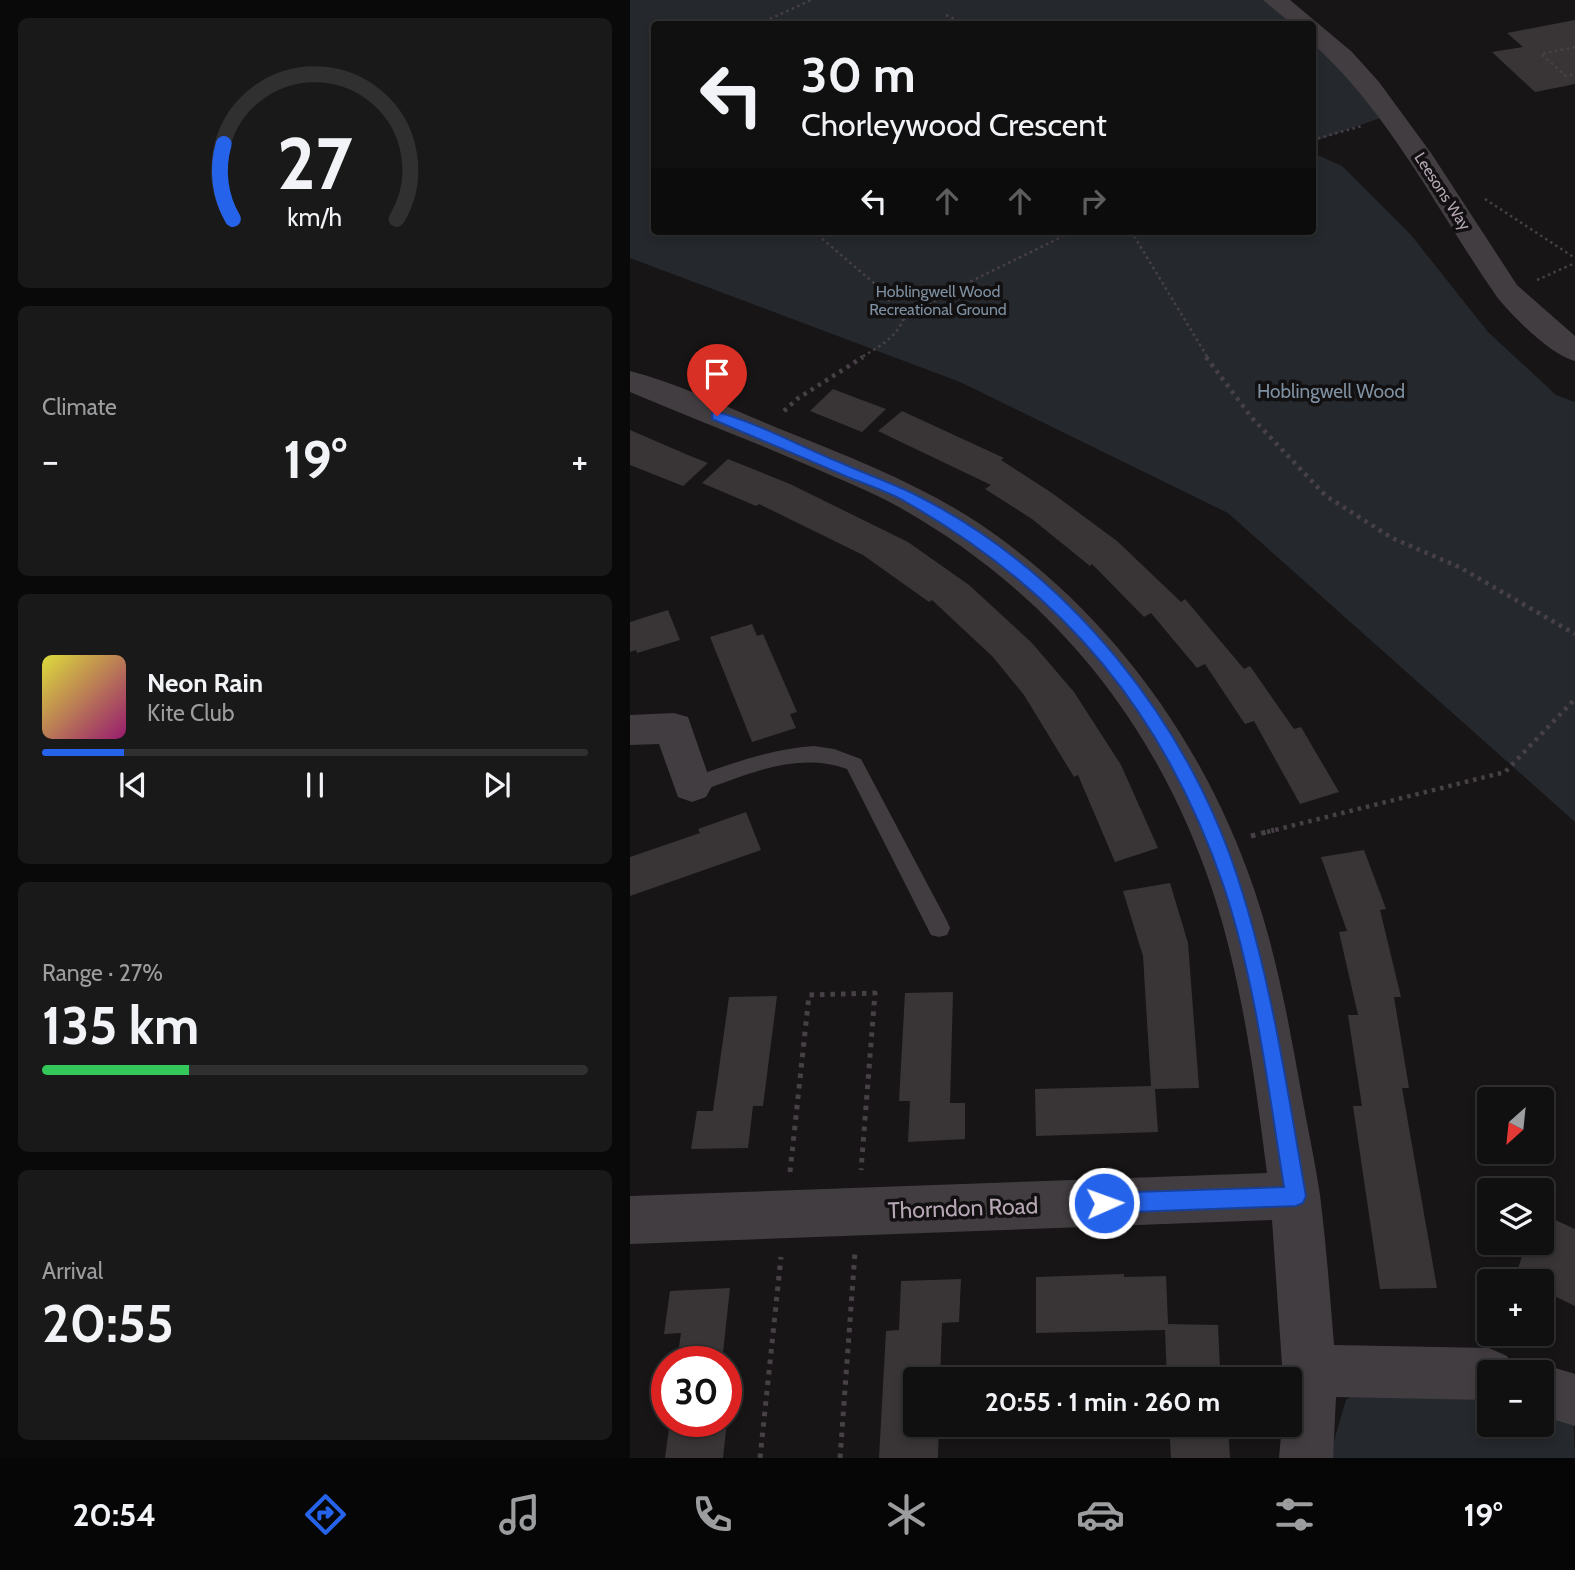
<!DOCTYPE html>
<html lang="en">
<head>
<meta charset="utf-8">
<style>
	body { margin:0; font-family:Cabin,sans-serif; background:#1a1919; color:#f1f3f6; height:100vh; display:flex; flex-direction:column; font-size:26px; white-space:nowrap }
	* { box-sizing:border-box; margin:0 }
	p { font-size:23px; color:#9c9d9f }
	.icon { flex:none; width:38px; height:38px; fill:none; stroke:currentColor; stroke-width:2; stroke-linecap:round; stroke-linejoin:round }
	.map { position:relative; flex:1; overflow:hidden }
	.sheet { display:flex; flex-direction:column; gap:18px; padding:18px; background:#090909; width:630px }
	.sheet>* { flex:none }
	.guide { position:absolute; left:21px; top:21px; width:665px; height:214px; border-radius:7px; box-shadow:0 4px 10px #0003,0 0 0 2px #303030; background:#111010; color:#f1f3f6; overflow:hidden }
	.needle { width:46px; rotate:207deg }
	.controls { position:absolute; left:847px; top:1087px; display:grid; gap:14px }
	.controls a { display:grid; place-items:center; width:77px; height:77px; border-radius:7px; background:#111010; box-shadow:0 4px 10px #0003,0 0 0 2px #303030; font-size:35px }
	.speed { position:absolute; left:21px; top:1346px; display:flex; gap:14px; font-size:35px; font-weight:700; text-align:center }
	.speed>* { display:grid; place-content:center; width:91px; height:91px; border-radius:50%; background:#111010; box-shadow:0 4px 10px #0003,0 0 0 2px #303030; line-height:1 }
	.speed .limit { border:10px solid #d22; background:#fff; color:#111 }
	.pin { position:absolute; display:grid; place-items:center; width:60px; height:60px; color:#fff; margin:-72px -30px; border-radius:50% 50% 50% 0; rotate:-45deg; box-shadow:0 0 7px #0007 }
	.pin .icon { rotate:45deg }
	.me { position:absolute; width:77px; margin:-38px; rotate:88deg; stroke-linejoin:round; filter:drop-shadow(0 0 5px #0008) }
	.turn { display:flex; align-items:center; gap:24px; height:147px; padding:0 35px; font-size:32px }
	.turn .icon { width:91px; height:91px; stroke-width:2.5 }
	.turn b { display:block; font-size:49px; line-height:60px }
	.lanes { display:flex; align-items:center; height:66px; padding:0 35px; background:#0003; justify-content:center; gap:35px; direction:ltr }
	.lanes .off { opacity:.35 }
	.big { font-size:52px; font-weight:700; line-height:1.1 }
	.sheet .tile { flex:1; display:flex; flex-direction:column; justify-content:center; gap:10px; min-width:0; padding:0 24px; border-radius:10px; background:#1a1919 }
	.sheet .dial { align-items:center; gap:0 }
	.dial svg { height:182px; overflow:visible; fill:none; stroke:#303030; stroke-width:7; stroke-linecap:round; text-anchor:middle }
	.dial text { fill:#f1f3f6; stroke:none }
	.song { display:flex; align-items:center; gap:21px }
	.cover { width:84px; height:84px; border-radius:10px; background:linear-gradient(135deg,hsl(60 70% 55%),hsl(320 70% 35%)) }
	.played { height:7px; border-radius:4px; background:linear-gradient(90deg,#2563eb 15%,#303030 15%) }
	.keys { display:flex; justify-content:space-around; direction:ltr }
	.heat { display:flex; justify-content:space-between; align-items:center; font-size:38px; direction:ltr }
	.charge { height:10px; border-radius:5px; background:linear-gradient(90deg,#34c759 27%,#303030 0) }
	.trip { position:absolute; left:273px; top:1367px; width:399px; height:70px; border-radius:7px; background:#111010; box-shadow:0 4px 10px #0003,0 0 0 2px #303030; font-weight:700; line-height:70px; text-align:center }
	.tab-bar { display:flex; height:112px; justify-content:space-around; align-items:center; background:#070606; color:#9c9d9f }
	.tab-bar .icon { width:49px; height:49px }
	.tab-bar .on { color:#2563eb }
	.tab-bar b { font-size:32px; color:#f1f3f6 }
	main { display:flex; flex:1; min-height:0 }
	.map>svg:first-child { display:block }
	.green { fill:#25292e }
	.building { fill:#393537 }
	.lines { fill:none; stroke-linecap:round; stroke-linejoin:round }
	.path-far2 { stroke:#474046; stroke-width:2.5; stroke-dasharray:2.5 3.5; stroke-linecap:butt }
	.path-far1 { stroke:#474046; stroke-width:4.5; stroke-dasharray:3.5 5; stroke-linecap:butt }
	.path { stroke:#474046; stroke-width:5; stroke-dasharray:4.5 6; stroke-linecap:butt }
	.service { fill:#423d41; fill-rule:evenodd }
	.minor { fill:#423d41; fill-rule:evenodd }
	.route { fill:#2563eb; stroke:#184099; stroke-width:2 }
	.labels { text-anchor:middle; stroke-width:7; stroke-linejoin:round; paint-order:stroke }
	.far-street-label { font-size:16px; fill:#b6a7b4; stroke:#121011 }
	.far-park-label { font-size:16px; fill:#7e90a1; stroke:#121011 }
	.park-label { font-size:19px; fill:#7e90a1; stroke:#121011 }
	.near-street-label { font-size:23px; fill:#b6a7b4; stroke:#121011 }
</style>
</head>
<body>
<main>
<section class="sheet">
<div class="tile dial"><svg viewBox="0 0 100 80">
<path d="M14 69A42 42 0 1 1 86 69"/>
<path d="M14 69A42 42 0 0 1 10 36" stroke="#2563eb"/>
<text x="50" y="56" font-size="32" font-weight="700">27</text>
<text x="50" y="72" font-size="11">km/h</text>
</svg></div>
<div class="tile"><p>Climate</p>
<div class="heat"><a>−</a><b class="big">19°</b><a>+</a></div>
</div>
<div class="tile">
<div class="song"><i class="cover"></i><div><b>Neon Rain</b><p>Kite Club</p></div></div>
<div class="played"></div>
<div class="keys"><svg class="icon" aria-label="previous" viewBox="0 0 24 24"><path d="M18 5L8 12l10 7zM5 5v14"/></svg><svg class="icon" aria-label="pause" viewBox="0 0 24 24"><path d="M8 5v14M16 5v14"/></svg><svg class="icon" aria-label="next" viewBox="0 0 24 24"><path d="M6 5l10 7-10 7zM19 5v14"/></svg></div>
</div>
<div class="tile"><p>Range · 27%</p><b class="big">135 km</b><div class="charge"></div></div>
<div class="tile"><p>Arrival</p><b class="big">20:55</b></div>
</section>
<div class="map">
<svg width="945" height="1458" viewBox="0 0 945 1458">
	<rect width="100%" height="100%" fill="#171516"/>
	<g class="green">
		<polygon points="0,0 637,0 668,24 24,24 24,231 682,231 683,153 712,166 781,235 858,332 926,395 945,402 945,822 598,513 330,382 0,258"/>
		<polygon points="683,37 753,117 683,142"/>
		<polygon points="738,1384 859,1394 859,1424 912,1424 912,1405 943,1414 945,1458 701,1458 703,1444 716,1400"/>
	</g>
	<g class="building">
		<polygon points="945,20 945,84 905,92 862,52 893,47 877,33"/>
		<polygon points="203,389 229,399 256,409 232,432 180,411"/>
		<polygon points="272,411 374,458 371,460 422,493 487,541 551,602 555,599 614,669 620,666 664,729 671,727 709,792 670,804 624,721 615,724 575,664 567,668 521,613 514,617 462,564 460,566 402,519 355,489 361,485 248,431"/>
		<polygon points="0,430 58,455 78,463 53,486 0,465"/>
		<polygon points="98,459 160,484 278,542 339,585 402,643 444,692 491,765 528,848 485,862 448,775 444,777 394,695 363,657 302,600 299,602 233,555 129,504 126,506 72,483"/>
		<polygon points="38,610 50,640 7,653 6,650 0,652 0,622"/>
		<polygon points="122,624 127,636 133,634 167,712 160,714 166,728 122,742 80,637"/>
		<polygon points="116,812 131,850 0,896 0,857 70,833 68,829"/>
		<polygon points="734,850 756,909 750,910 771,997 764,997 779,1088 772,1088 807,1288 750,1289 723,1106 732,1106 718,1015 728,1015 709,932 717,931 691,857"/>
		<polygon points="540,883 558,943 569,1088 525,1089 528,1132 406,1136 405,1089 521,1086 513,956 493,891"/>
		<polygon points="323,992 320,1103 335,1103 335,1139 278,1142 280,1101 269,1101 275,993"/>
		<polygon points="147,996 133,1106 123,1106 118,1148 61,1149 67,1111 83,1111 99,997"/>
		<polygon points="912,1214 945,1229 945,1306 912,1290 912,1281 893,1281 885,1277 897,1242 912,1242"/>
		<polygon points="494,1274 494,1277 536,1276 538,1324 588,1325 590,1369 594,1369 595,1379 537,1379 535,1330 406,1333 406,1277"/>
		<polygon points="331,1279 329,1322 312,1323 310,1379 285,1379 285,1424 309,1424 308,1458 249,1458 256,1331 269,1330 271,1281"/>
		<polygon points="100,1288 92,1362 47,1362 51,1333 34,1334 40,1291"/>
		<polygon points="40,1421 97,1421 93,1458 35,1458"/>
		<polygon points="539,1424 598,1424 600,1458 541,1458"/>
	</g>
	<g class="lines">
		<g class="path-far2">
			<polyline points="316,15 329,21 325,24"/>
			<polyline points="129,24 181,0"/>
			<polyline points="945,47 911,54 936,76 945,74"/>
			<polyline points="682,140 732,126"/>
			<polyline points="855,199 945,258"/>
			<path d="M183,231L252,290L273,320C265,339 247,348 230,358"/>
			<polyline points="501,231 578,358"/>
			<polyline points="907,280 945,263"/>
			<polyline points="253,290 286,295 325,289 444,231"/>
			<polyline points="273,320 323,290"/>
		</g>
		<g class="path-far1">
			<polyline points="576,357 622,418 696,496 762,538 829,567 945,634"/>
			<polyline points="154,411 167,399 233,357"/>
			<polyline points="637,832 875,772 945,699"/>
		</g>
		<g class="path">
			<polyline points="621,836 644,830"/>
			<polyline points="160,1172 179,995 245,993 231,1170"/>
			<polyline points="130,1458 151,1257"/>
			<polyline points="210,1458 225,1252"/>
		</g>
		<path class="service" d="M184,746L204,749L231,759L317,921L320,928L317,935L309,937L301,935L217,769C164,750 112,777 62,794L55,792L52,786L55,780C98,765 138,749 184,746Z"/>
		<g class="minor">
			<path d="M633,0H660L722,52L749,82L801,153L887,285L945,336V361C921,355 883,317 867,297C807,211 761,114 682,43V24H662Z"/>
			<path d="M0,371C51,384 110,413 160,433C225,459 291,485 350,524C480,612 575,743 625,892C647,957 659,1024 671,1091C677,1125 685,1161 690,1195C696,1243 700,1295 704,1345L859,1348L877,1356L884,1372H859V1400L706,1397L703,1458H649L652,1424H660V1379H653L642,1220L0,1244V1196L637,1173C625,1079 612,980 582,889C526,722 421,592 267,506C240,491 211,480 182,467C122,441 61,418 0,392Z"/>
			<polygon points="44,713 58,717 82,786 76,797 62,802 48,797 29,744 0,745 0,715"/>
			<polygon points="912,1364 945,1374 945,1426 912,1416 912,1372 893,1372"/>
		</g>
	</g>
	<path class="route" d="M87,412C128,423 169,446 209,462C233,473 259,482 282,493C440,571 561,724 612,891C643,990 658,1094 676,1196L673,1203L666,1206L474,1213L467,1210L464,1203L467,1196L474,1193L654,1187C638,1087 626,984 594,887C535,714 435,593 276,502C257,491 234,484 213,475C170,456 126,438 82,419V413Z"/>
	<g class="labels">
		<g class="far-street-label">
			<text transform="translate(813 191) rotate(57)" y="6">Leesons Way</text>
		</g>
		<g class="far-park-label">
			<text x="308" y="297">Hoblingwell Wood<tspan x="308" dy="18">Recreational Ground</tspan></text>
		</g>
		<g class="park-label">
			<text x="701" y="398">Hoblingwell Wood</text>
		</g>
		<g class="near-street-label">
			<text transform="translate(333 1208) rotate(-2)" y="8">Thorndon Road</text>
		</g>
	</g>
</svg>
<div class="controls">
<a><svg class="needle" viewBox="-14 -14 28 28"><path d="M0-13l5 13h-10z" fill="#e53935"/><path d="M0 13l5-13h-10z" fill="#9c9d9f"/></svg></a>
<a><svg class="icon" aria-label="layers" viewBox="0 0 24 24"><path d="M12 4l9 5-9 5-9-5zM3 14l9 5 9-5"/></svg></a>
<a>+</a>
<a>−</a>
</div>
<div class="speed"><div class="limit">30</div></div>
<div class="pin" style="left:87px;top:416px;background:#d93025"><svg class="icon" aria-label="arrive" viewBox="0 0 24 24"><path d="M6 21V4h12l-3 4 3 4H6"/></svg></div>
<svg class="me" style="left:474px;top:1203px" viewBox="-20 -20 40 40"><circle r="17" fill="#2563eb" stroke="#fff" stroke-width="3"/><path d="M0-11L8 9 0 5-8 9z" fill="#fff"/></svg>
<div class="trip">20:55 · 1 min · 260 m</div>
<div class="guide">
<div class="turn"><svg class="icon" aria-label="left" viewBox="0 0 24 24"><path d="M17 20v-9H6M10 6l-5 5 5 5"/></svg><div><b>30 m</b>Chorleywood Crescent</div></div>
<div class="lanes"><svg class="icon" aria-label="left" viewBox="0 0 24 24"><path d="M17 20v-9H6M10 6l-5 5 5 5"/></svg><svg class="icon off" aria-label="ahead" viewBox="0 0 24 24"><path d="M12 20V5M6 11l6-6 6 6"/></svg><svg class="icon off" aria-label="ahead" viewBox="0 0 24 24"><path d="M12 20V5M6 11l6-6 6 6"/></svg><svg class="icon off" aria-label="right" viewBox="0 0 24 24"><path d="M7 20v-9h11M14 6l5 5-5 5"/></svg></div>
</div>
</div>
</main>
<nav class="tab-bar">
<b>20:54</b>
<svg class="icon on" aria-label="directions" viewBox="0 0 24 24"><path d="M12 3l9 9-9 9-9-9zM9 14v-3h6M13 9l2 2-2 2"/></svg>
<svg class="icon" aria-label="music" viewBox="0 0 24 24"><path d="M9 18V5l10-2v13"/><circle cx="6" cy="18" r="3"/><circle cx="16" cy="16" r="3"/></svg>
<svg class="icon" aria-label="phone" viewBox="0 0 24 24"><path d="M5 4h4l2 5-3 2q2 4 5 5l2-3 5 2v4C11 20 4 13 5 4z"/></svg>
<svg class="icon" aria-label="climate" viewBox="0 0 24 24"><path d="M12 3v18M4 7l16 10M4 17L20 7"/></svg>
<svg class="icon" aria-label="car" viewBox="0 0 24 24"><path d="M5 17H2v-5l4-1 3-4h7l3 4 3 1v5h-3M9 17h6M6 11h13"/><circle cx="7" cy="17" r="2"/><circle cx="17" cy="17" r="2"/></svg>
<svg class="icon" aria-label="filters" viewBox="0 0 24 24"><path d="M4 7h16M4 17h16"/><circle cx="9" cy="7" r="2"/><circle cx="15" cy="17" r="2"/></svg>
<b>19°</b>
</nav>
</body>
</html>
